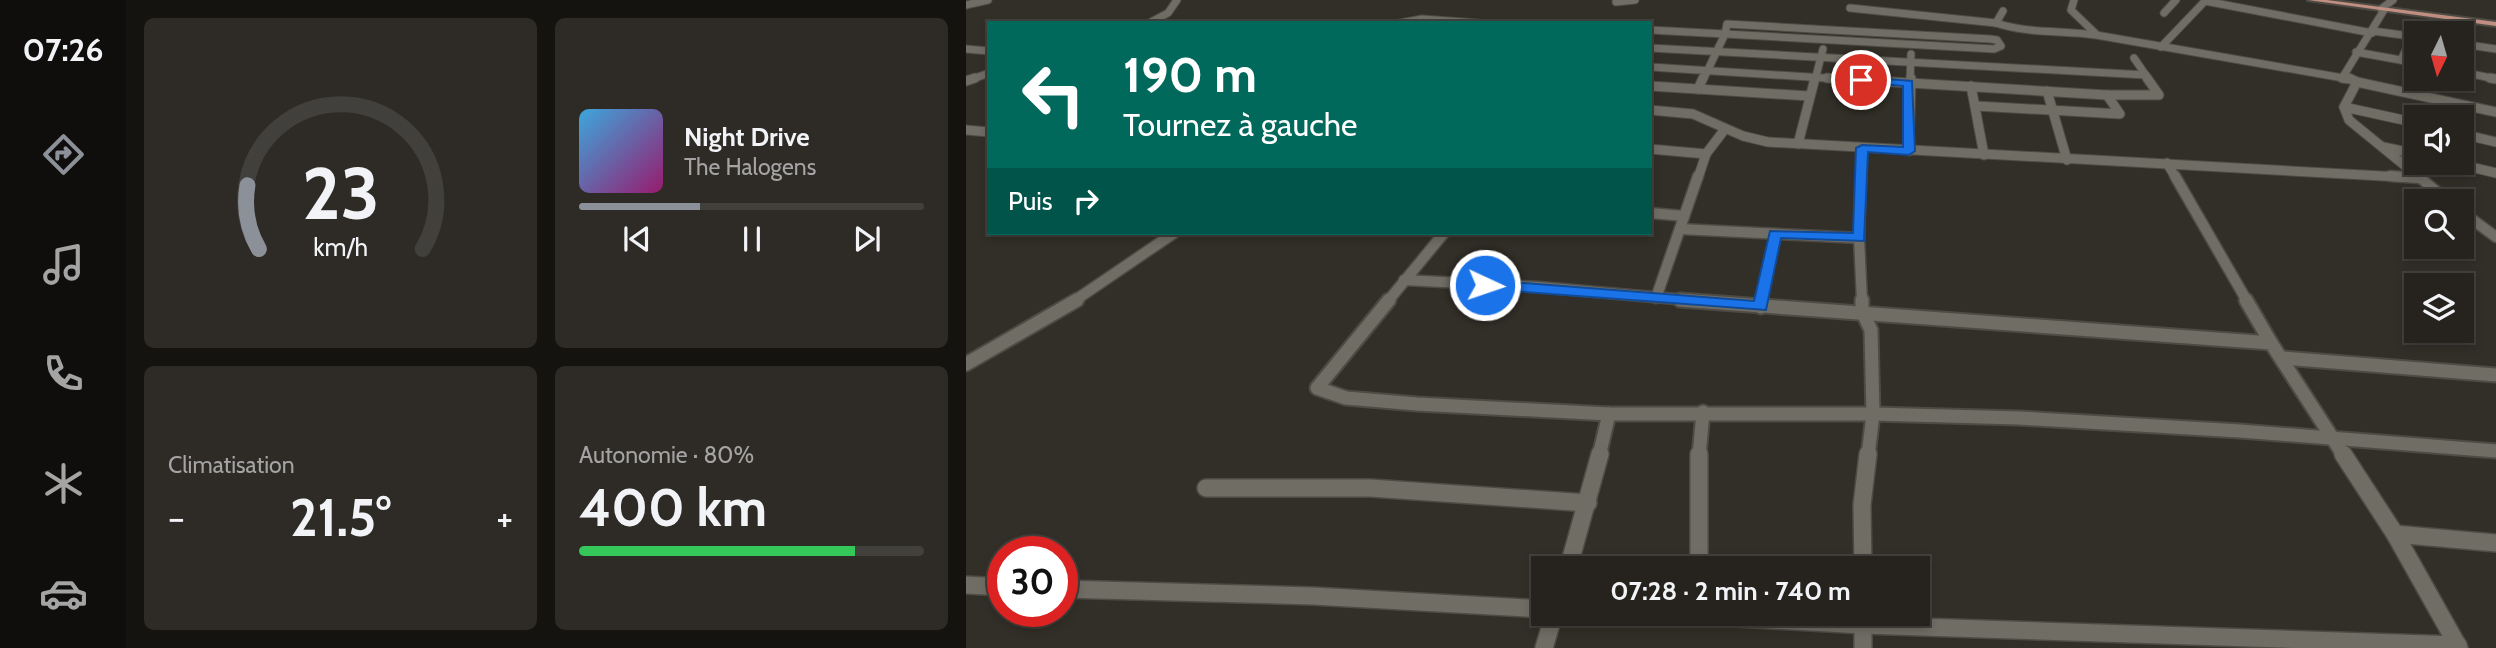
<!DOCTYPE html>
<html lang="fr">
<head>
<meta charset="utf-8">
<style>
	body { margin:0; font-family:Cabin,sans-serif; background:#2e2b27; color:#f1f3f6; height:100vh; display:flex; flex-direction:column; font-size:26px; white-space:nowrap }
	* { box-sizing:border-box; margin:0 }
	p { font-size:23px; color:#a4a4a4 }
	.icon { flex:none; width:38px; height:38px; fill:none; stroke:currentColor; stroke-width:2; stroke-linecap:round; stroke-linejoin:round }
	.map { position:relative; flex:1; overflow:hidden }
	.drawer { display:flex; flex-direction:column; gap:18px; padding:18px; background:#151310; width:840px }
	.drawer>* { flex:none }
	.banner { position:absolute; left:21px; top:21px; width:665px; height:214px; border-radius:0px; box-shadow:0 4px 10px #0003,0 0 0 2px #42403c; background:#00695c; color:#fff; overflow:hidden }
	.needle { width:46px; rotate:185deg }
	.fabs { position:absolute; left:1438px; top:21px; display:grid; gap:14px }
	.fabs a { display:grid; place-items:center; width:70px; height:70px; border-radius:0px; background:#26231e; box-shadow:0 4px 10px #0003,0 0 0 2px #42403c; font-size:35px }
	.speed { position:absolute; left:21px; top:536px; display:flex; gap:14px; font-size:35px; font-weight:700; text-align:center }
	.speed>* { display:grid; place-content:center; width:91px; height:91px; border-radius:50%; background:#26231e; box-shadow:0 4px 10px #0003,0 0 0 2px #42403c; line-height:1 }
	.speed .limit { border:10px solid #d22; background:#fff; color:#111 }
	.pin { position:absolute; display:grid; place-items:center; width:60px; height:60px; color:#fff; margin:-30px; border:4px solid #fff; border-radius:50%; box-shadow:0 2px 7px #0007 }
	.me { position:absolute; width:77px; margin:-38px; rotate:93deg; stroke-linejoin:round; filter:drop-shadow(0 0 5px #0008) }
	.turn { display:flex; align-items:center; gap:24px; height:147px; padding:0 21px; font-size:32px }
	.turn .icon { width:91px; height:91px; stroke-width:2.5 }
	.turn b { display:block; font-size:49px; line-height:60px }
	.then { display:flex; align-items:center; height:66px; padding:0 21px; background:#0003; gap:14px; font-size:26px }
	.big { font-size:52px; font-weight:700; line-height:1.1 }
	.drawer .card { flex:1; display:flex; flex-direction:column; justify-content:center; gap:10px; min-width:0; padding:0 24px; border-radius:10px; background:#2e2b27 }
	.drawer .dial { align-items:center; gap:0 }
	.dial svg { height:182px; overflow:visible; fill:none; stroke:#42403c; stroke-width:7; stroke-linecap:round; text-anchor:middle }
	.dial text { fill:#f1f3f6; stroke:none }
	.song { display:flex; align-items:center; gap:21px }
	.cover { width:84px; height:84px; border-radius:10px; background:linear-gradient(135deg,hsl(200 70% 55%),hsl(320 70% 35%)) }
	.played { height:7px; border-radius:4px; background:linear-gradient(90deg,#8c9099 35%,#42403c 35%) }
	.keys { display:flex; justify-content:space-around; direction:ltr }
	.heat { display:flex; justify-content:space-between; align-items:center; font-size:38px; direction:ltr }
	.charge { height:10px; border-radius:5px; background:linear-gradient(90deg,#34c759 80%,#42403c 0) }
	.drawer .tiles { flex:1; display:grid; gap:18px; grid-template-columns:repeat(2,1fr) }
	.trip { position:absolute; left:565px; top:556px; width:399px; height:70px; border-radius:0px; background:#26231e; box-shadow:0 4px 10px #0003,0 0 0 2px #42403c; font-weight:700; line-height:70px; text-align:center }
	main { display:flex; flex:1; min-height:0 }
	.tab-bar { display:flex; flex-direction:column; width:126px; justify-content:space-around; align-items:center; background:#0f0e0c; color:#a4a4a4 }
	.tab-bar .icon { width:49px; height:49px }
	.tab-bar .selected { color:#8c9099 }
	.tab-bar b { font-size:32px; color:#f1f3f6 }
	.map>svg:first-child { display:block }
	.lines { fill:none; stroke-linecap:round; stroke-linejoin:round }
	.minor-far4-casing { stroke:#4e4b45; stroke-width:9 }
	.minor-far3-casing { stroke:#4e4b45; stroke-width:11 }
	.minor-far2-casing { stroke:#4e4b45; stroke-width:13 }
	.minor-far1-casing { stroke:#4e4b45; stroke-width:17 }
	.minor-casing { stroke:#4e4b45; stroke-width:20 }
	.major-casing { stroke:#4e4b45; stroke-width:4 }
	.minor-far4 { stroke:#706d65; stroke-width:7 }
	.minor-far3 { stroke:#706d65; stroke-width:9 }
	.minor-far2 { stroke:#706d65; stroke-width:10 }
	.minor-far1 { stroke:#706d65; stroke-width:13 }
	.minor { stroke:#706d65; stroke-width:17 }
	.major { fill:#c08f81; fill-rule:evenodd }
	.route { fill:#1a73e8; stroke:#114b97; stroke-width:2 }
</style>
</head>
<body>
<main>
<nav class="tab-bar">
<b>07:26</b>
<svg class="icon selected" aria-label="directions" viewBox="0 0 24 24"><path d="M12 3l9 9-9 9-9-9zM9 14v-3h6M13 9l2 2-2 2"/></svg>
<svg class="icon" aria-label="music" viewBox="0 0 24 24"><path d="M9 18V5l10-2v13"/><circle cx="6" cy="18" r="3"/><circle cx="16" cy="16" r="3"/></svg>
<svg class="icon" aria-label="phone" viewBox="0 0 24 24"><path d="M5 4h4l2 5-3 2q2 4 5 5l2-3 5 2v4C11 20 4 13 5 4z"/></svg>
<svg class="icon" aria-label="climate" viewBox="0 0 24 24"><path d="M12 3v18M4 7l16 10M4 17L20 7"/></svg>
<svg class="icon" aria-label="car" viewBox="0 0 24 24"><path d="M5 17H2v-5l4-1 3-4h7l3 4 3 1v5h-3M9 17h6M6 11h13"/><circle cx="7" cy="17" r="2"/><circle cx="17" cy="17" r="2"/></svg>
</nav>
<section class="drawer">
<div class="tiles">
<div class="card dial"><svg viewBox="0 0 100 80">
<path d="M14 69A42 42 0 1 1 86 69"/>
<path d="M14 69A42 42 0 0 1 9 41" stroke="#8c9099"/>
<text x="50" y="56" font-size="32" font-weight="700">23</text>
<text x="50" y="72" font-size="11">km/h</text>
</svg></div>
<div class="card">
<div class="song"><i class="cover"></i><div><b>Night Drive</b><p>The Halogens</p></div></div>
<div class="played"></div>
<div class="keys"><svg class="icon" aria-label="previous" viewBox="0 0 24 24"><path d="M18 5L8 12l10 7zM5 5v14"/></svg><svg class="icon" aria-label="pause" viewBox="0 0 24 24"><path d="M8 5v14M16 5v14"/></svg><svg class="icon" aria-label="next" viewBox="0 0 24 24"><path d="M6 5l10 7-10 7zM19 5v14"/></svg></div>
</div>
<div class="card"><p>Climatisation</p>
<div class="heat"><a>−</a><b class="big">21.5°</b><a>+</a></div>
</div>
<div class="card"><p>Autonomie · 80%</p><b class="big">400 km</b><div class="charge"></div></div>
</div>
</section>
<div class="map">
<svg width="1530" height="648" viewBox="0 0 1530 648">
	<rect width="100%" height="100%" fill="#322f28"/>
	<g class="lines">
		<defs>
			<g id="minor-far4">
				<polyline points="1108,0 1105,10 1130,34"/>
				<polyline points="650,2 669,0"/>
				<polyline points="0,5 22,0"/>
				<path d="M884,8L1030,23C1062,34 1097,30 1130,35L1383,79"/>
				<polyline points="1415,9 1427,0"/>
				<polyline points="1198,13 1210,0"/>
				<polyline points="183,23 202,13 211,0"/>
				<polyline points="434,23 456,19 512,23"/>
				<polyline points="1030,23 1037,11"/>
				<polygon points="761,24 1024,39 1031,40 1035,46 1028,49 759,34"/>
				<polyline points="684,30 759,34"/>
				<polyline points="1407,31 1451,37"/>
				<polyline points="1496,44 1530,49"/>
				<polyline points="1195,47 1239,1 1406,33"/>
				<polyline points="684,48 1180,75"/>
				<polyline points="0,49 23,51"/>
				<polyline points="1390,52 1451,63"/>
				<polyline points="1168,58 1183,80"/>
				<polyline points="1435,60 1446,37"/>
				<polyline points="684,67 890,80"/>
				<polyline points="1496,72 1530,79"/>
				<polyline points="4,80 23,73"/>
				<polyline points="737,80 759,34"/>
				<polyline points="849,80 857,49"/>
				<polyline points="944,80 945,54"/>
				<polyline points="1387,80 1378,75 1418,10"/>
			</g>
			<g id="minor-far3">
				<polyline points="861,78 1141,95 1193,95 1181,78"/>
				<polyline points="1376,78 1383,79"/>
				<polyline points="1383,78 1391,82 1378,107 1383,120 1454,178"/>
				<polyline points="1524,78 1530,79"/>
				<polyline points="0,81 9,78"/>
				<polyline points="1391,82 1530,112"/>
				<polyline points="684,86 843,96"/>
				<polyline points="1005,86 1018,155"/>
				<polyline points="732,89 737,78"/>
				<polyline points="1081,91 1101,160"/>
				<polyline points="1010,106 1154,114 1141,95"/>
				<polyline points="1378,107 1451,123"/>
				<polyline points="684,110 727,114 777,136 802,142 1453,178"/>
				<polyline points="0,130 23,132"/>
				<polyline points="1496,134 1530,142"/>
				<polyline points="832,144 849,78"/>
				<polyline points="1417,147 1451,154"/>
				<polyline points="684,149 740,154"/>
				<polyline points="943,151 945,78"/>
				<polyline points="1201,163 1210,178"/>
				<polyline points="1488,163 1530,173"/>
				<polyline points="732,178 740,154 759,129"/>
				<polyline points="895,178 896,148"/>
			</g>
			<g id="minor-far2">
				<polyline points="895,176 893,238 896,301"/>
				<polyline points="1209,176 1281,301"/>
				<polyline points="1424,176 1453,178"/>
				<polyline points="1452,176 1482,201"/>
				<polyline points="1496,212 1530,237"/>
				<polyline points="684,213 718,216"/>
				<polyline points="714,229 893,238"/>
				<polyline points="438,280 573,287 733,301"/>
				<polyline points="690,298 732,176"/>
				<polyline points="108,301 208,233"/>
				<polyline points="422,301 478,233"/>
				<polyline points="796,301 809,234"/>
			</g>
			<g id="minor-far1">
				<polyline points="423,300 351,388 380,398 451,404 643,414 907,414 1053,418 1274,431 1530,451"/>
				<polyline points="714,300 1305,343 1378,456"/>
				<polyline points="896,300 896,311 905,330 907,414 902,456"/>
				<polyline points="1280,300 1305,343"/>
				<polyline points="795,307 796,300"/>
				<polyline points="1317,358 1530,375"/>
				<polyline points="0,364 111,300"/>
				<polyline points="633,456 643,414"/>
				<polyline points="733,456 737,412"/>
			</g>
			<g id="minor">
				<polyline points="733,454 733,569"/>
				<polyline points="1377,454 1429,534 1493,648"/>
				<polyline points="240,488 404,488 622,503"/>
				<polyline points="1429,534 1530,543"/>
				<polyline points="602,569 634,454"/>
				<polyline points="897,569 896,505 902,454"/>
				<polyline points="0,585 37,587"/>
				<polyline points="96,589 347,596 578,609"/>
				<polyline points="696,614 897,625 1492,645"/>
				<polyline points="897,614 897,648"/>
				<polyline points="578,648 588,614"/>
			</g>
			<polygon id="major" points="1342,0 1361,0 1530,22 1530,26"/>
		</defs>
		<use href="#minor-far4" class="minor-far4-casing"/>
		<use href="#minor-far3" class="minor-far3-casing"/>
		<use href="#minor-far2" class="minor-far2-casing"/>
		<use href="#minor-far1" class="minor-far1-casing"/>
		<use href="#minor" class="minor-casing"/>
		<use href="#major" class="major-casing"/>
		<use href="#minor-far4" class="minor-far4"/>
		<use href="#minor-far3" class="minor-far3"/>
		<use href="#minor-far2" class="minor-far2"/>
		<use href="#minor-far1" class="minor-far1"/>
		<use href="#minor" class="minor"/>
		<use href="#major" class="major"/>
	</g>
	<polygon class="route" points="895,77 946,81 949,151 943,155 902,152 898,241 815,238 800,310 519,289 512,285 519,280 788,301 804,231 887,233 890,148 896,145 937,147 937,86 892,82 892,78"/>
</svg>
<div class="fabs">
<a><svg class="needle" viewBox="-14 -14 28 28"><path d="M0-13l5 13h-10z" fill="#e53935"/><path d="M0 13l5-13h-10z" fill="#a4a4a4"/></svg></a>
<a><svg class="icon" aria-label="sound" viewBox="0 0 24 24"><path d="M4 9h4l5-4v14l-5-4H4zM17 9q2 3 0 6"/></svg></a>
<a><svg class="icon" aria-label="search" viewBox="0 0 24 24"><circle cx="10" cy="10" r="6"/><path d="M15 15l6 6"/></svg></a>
<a><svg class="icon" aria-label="layers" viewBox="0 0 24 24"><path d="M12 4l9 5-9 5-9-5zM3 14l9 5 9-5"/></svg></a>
</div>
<div class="speed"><div class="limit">30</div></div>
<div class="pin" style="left:895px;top:80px;background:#d93025"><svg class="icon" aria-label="arrive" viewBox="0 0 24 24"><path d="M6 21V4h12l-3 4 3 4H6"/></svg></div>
<svg class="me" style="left:519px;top:285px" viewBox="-20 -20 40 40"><circle r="17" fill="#1a73e8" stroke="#fff" stroke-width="3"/><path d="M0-11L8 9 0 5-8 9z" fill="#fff"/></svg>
<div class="trip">07:28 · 2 min · 740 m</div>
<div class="banner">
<div class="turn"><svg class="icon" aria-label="left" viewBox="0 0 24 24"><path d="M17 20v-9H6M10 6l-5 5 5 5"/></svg><div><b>190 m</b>Tournez à gauche</div></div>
<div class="then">Puis<svg class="icon" aria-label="right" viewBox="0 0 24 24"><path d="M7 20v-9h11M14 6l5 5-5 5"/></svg></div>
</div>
</div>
</main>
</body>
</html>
